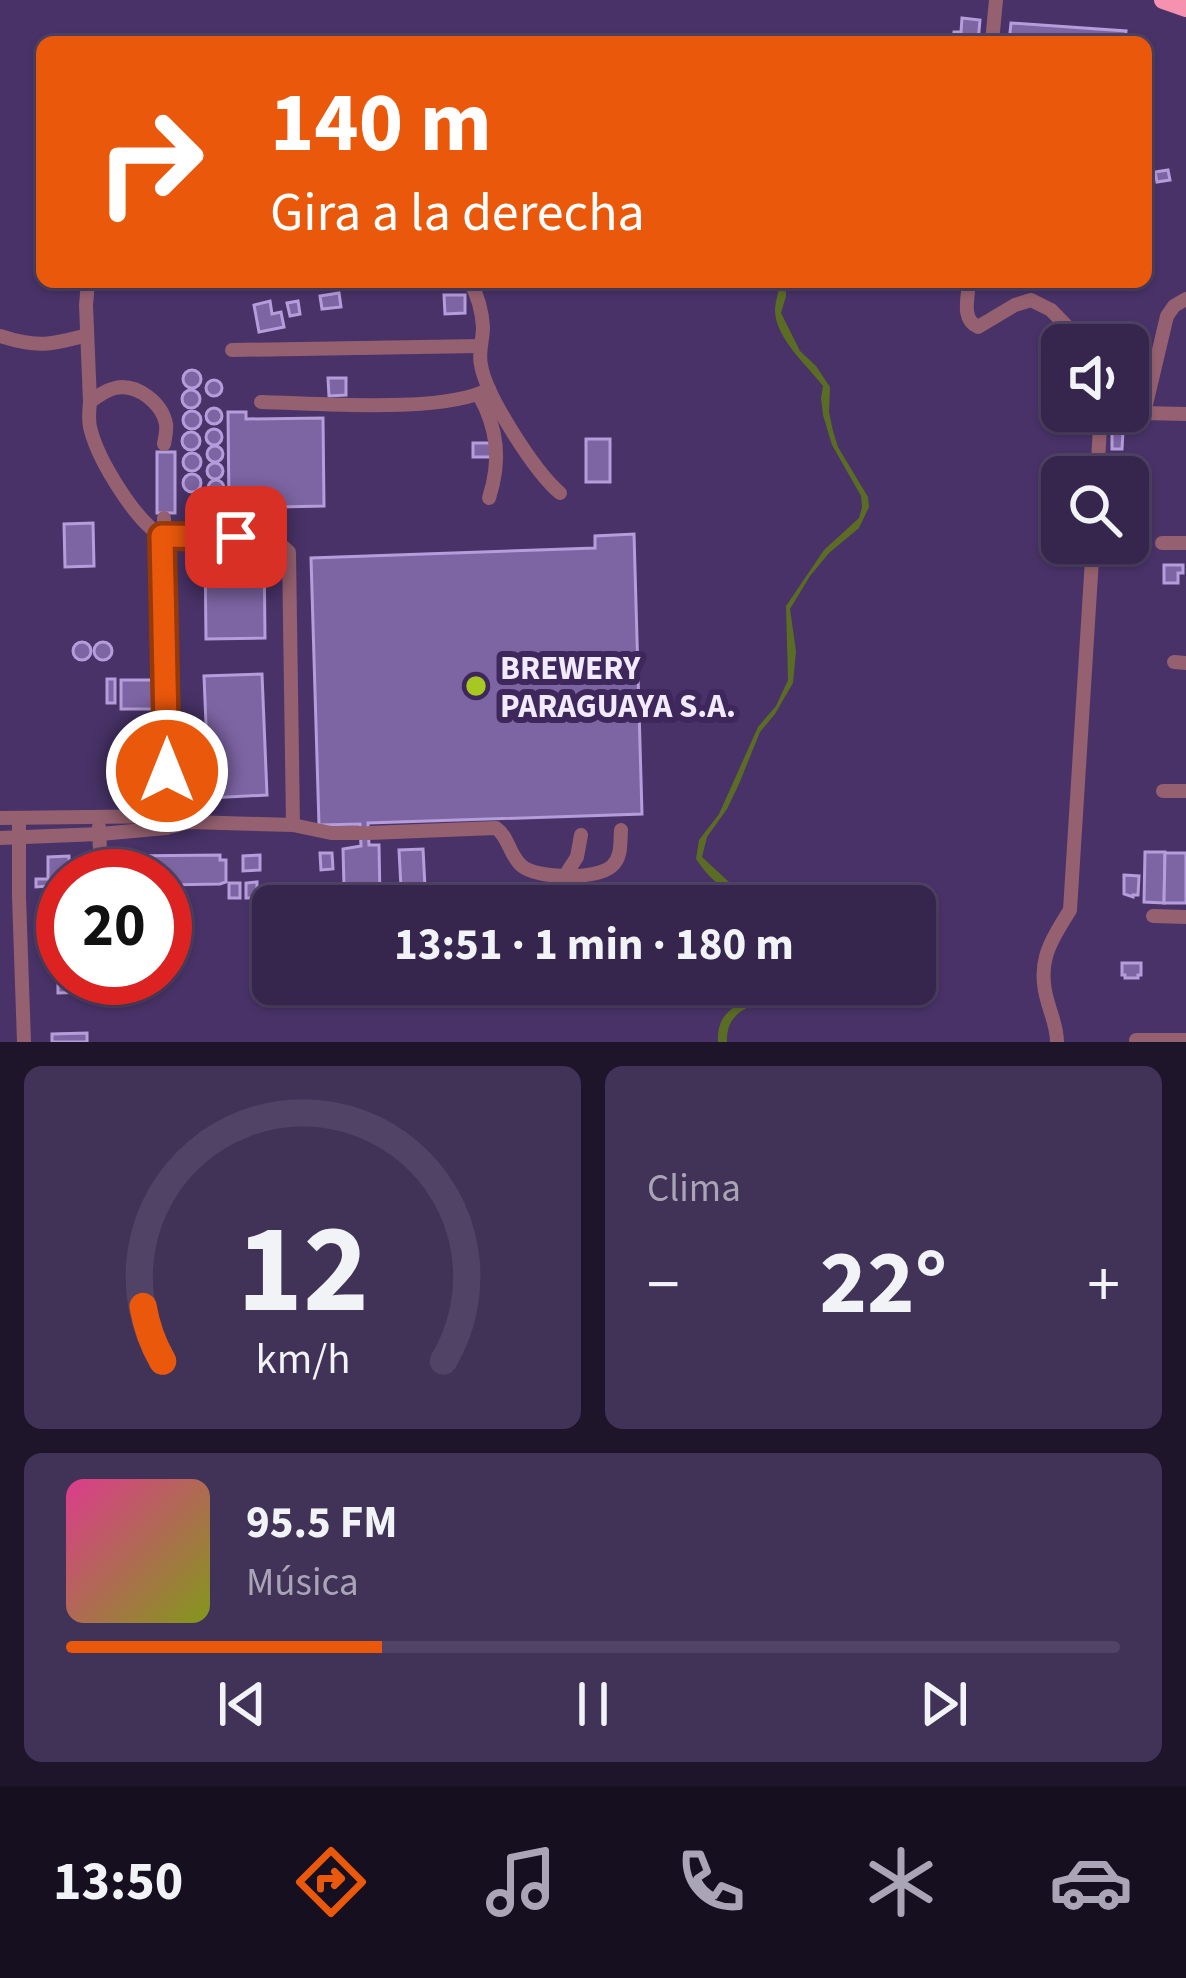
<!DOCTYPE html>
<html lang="es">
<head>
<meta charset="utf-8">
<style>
	body { margin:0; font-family:"Source Sans 3",sans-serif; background:#413257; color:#f1f3f6; height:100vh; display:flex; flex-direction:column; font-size:45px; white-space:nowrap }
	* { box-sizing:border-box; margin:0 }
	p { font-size:39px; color:#aaa5b6 }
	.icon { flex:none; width:66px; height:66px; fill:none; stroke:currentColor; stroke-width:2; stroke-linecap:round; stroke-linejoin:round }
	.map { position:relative; height:1042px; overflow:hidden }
	.sheet { display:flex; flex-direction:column; gap:24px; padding:24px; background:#1e152a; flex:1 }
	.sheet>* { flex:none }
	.guide { position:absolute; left:36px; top:36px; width:1116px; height:252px; border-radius:18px; box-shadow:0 3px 9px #0004,0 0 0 3px #504365; background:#ea580c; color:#fff; overflow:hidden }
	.fabs { position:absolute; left:1041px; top:324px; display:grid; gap:24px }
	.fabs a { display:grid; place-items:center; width:108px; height:108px; border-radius:18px; background:#36264d; box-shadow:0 3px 9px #0004,0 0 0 3px #504365; font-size:60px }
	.speed { position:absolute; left:36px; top:849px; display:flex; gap:24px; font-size:60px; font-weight:700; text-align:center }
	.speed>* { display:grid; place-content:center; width:156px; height:156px; border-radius:50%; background:#36264d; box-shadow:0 3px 9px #0004,0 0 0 3px #504365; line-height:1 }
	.speed .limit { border:18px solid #d22; background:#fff; color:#111 }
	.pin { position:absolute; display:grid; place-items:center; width:102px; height:102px; color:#fff; margin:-51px; border-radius:24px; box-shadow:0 6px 18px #0006 }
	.me { position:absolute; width:132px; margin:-66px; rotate:0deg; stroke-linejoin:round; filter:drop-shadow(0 0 9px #0008) }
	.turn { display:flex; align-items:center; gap:42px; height:252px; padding:0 36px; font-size:54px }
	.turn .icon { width:156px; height:156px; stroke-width:2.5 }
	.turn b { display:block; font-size:84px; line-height:102px }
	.big { font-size:90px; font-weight:700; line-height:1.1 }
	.sheet .card { flex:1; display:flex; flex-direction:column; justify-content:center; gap:18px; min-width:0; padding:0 42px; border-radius:18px; background:#413257 }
	.sheet .dial { align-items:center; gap:0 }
	.dial svg { height:312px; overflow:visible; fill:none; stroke:#504365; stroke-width:7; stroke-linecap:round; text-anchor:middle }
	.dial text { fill:#f1f3f6; stroke:none }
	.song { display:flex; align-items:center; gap:36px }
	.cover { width:144px; height:144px; border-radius:18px; background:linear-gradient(135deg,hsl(330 70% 55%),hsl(70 70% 35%)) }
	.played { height:12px; border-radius:6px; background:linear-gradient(90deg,#ea580c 30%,#504365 30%) }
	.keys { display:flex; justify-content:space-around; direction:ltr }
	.heat { display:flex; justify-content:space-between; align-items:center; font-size:66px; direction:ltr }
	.sheet .tiles { flex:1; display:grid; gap:24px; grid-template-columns:1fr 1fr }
	.card:last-child { grid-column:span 2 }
	.trip { position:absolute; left:252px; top:885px; width:684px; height:120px; border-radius:18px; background:#36264d; box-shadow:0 3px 9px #0004,0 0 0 3px #504365; font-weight:700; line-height:120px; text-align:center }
	.menu { display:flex; height:192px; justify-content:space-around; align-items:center; background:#160f1f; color:#aaa5b6 }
	.menu .icon { width:84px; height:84px }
	.menu .on { color:#ea580c }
	.menu b { font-size:54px; color:#f1f3f6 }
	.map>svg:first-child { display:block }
	.water { fill:#5b6c24 }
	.building { fill:#7d64a3; stroke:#b49dda; stroke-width:3 }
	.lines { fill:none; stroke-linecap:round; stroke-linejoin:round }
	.minor { stroke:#95606f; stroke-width:14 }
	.highway { stroke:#f791b0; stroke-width:18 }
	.route-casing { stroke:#983908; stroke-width:30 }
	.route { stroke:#ea580c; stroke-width:21 }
	.poi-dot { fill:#a6c820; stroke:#3d275b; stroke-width:4.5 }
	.labels { text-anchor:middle; stroke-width:12; stroke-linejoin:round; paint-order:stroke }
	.poi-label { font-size:33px; font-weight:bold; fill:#f2ebff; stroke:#3d275b; text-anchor:start }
</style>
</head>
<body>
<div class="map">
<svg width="1186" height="1042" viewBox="0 0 1186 1042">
	<rect width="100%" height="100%" fill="#483267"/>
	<g class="water">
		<path d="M780,282H786V296L781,313L800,351L816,366L830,387L829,412L833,431L838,447L868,497L869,507L859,528L829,553L810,576L790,609L796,651L793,683L775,714L760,732L739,784L727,809L707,837L702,857L729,882L739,883L752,893V906H747C739,892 729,890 716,882C708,876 702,867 696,859L699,840L719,814L758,727L776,706L788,680L786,606L824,550L859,518L862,507L861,496L832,445L823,415L821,398L823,386C807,365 776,339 775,311C775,302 779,292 780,282Z"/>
		<path d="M763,984H774L771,998C747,1007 726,1013 727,1042H718C716,1005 746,1007 763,984Z"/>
	</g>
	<g class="building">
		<polygon points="962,18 980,20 978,42 953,42 954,32 961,32"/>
		<polygon points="1011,23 1126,31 1125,42 1009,42"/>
		<polygon points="1168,170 1170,180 1157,182 1155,172"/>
		<polygon points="339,293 341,307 322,309 320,296"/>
		<polygon points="444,295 465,295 465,313 445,314"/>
		<polygon points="270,301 272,314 281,312 284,327 259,332 254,305"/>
		<polygon points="298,301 300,314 290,316 287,303"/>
		<circle cx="192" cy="379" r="9"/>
		<polygon points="328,378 346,378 346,395 329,396"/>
		<circle cx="214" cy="388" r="8"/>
		<circle cx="191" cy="399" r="9"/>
		<circle cx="214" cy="416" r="8"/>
		<circle cx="192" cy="420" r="9"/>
		<polygon points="228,412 246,412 246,419 323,418 324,506 229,508"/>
		<circle cx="214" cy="437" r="8"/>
		<polygon points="1112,431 1123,431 1122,449 1112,449"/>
		<circle cx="191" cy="441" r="9"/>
		<rect x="586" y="439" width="24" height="43"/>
		<polygon points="473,443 493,443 494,457 473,457"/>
		<circle cx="215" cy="454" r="8"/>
		<rect x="157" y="452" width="18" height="61"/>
		<circle cx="192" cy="462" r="9"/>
		<circle cx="215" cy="471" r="8"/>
		<circle cx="192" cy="483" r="9"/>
		<circle cx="216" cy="488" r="8"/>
		<polygon points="93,523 94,566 65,567 64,524"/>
		<polygon points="634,534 642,814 368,823 369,845 379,845 380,897 377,897 378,906 355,906 355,898 350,898 349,886 344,886 343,849 361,846 360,824 319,825 311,558 595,548 595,536"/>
		<polygon points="264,545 265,638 206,639 205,546"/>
		<polygon points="1164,565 1183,565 1183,573 1178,573 1178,583 1164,583"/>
		<circle cx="82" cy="651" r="9"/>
		<circle cx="103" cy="651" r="9"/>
		<polygon points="262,674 267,795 209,798 204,676"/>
		<rect x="107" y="679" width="8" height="24"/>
		<polygon points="121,680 154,680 153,709 121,709"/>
		<polygon points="423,849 426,906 402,906 399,850"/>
		<polygon points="1145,852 1165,852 1164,903 1144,902"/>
		<polygon points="320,853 332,853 333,869 321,870"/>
		<polygon points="1165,853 1186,853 1186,903 1164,903"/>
		<polygon points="220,855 220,860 226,860 226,882 220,884 165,885 165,876 125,876 125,856"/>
		<polygon points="260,855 260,870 243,871 243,856"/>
		<polygon points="69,856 70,876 63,876 63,885 36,887 36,879 48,879 48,857"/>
		<polygon points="80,857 97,857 98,876 81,876"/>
		<polygon points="1124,875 1139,876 1138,895 1133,895 1133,897 1124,894"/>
		<polygon points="257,882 257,898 246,898 246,883"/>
		<rect x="229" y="883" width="11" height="15"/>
		<polygon points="545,888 550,906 533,906 532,899 536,899 535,889"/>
		<polygon points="57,903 63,903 63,978 90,978 90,992 58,993"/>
		<polygon points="1122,963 1141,963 1141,975 1138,975 1138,978 1125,978 1125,975 1122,975"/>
		<polygon points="87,1033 87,1042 52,1042 52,1034"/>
	</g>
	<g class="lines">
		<g class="minor">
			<polyline points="992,42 996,0"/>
			<polyline points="88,282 86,305 90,402"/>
			<path d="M470,282C478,296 482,311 483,327C483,340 478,352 481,365C486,396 535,472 560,493"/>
			<path d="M969,282C968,299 961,319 978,327L1015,305L1031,300L1051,310L1085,345"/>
			<path d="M0,336C37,348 51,345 87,335"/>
			<polyline points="232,350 480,346"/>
			<path d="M479,395C498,429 501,461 489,498"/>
			<path d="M261,402C316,403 444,414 489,389"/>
			<polyline points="1101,412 1186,414"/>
			<polyline points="1144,413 1167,316 1174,306 1186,299"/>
			<polyline points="1097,477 1101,411"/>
			<polyline points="164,518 166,828"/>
			<polyline points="1162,543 1186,543"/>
			<polyline points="1174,662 1186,663"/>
			<polyline points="1163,791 1186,791"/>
			<polyline points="0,818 173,816"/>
			<polyline points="19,818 19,897 24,1042"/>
			<polyline points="293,825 331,833 361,833"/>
			<polyline points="99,827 101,876"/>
			<path d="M369,833L496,828C509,837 509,855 522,866C537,879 597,880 612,866C622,857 620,843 621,830"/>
			<path d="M0,838L100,834L166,828L189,822L293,825L289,552L272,537L162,536C136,522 99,461 91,431C88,422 89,411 90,402C98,396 106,390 115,388C137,383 162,403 166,424C167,431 165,438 164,444"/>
			<polyline points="566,874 577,857 581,835"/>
			<polyline points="1153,916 1186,917"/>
			<polyline points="1136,1040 1186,1040"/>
			<path d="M1057,1042C1057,1028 1052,1017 1048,1003C1036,963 1049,944 1070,910L1093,543"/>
		</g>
		<polyline class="highway" points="1163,0 1186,8"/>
	</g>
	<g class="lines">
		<defs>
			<polyline id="route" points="167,771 162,536 236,537"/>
		</defs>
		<use href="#route" class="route-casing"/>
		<use href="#route" class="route"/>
	</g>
	<circle class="poi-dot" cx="476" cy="686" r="12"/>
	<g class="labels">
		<g class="poi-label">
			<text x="500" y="679">BREWERY<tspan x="500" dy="38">PARAGUAYA S.A.</tspan></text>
		</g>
	</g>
</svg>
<div class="fabs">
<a><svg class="icon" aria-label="sound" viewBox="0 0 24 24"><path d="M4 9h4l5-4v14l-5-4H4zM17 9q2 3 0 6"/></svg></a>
<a><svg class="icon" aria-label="search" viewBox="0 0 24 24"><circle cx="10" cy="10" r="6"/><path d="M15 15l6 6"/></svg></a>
</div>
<div class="speed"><div class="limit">20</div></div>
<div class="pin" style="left:236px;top:537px;background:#d93025"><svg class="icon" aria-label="arrive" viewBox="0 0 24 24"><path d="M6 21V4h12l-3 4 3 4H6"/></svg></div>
<svg class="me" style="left:167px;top:771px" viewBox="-20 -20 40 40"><circle r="17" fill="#ea580c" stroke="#fff" stroke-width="3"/><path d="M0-11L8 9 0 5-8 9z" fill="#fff"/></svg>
<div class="trip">13:51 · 1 min · 180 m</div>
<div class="guide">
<div class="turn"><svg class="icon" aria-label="right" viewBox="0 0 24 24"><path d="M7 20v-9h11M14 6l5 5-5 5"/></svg><div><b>140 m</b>Gira a la derecha</div></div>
</div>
</div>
<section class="sheet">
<div class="tiles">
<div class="card dial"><svg viewBox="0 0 100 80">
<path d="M14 69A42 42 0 1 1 86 69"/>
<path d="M14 69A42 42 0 0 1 9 55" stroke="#ea580c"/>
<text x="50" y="56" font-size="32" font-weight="700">12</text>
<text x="50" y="72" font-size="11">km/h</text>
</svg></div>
<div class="card"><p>Clima</p>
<div class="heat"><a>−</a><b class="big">22°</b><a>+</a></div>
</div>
<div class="card">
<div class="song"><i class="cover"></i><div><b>95.5 FM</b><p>Música</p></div></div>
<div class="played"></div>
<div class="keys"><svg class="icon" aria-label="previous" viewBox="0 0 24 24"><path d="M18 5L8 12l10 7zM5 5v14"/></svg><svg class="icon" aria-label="pause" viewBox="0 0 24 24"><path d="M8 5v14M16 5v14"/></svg><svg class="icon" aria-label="next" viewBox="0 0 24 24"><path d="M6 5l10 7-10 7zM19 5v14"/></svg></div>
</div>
</div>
</section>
<nav class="menu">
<b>13:50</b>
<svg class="icon on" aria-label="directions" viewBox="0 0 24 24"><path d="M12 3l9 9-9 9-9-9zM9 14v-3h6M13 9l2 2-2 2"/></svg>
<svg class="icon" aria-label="music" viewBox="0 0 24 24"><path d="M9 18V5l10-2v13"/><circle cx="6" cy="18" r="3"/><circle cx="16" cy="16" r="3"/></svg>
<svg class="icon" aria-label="phone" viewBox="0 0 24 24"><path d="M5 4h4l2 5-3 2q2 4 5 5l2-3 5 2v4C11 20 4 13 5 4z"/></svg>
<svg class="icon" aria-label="climate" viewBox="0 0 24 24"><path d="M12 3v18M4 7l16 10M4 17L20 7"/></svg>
<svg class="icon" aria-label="car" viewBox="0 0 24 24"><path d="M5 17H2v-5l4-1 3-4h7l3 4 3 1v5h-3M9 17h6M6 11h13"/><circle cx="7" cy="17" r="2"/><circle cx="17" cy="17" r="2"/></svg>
</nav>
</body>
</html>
